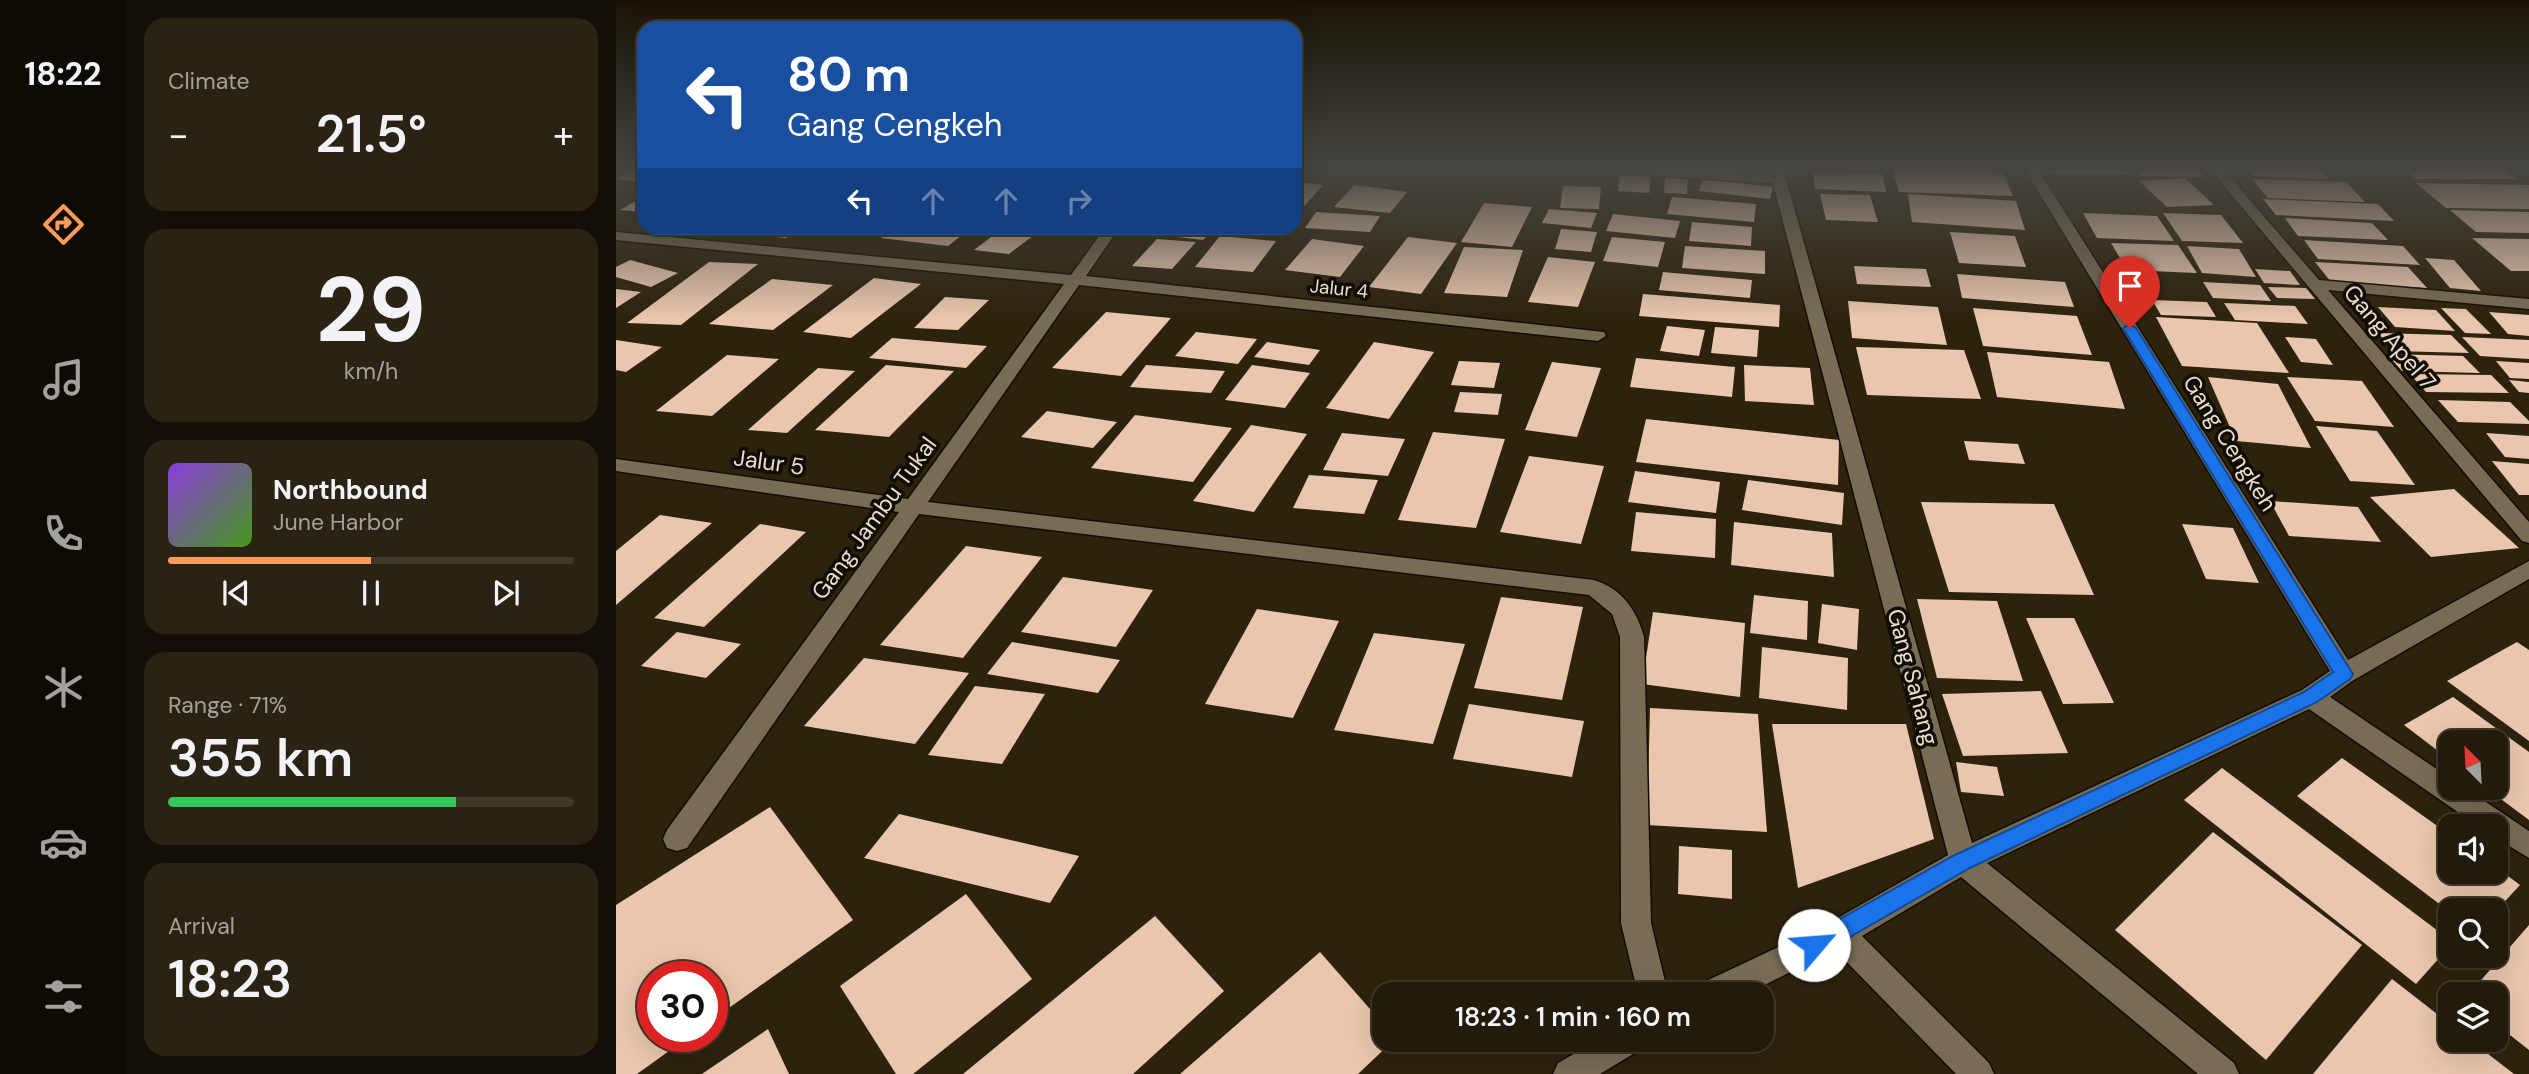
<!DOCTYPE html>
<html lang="en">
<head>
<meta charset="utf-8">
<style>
	body { margin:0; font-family:"DM Sans",sans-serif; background:#2a2313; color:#f1f3f6; height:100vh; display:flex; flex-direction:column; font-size:26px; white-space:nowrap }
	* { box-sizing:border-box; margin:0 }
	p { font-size:23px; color:#a2a19c }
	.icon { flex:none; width:38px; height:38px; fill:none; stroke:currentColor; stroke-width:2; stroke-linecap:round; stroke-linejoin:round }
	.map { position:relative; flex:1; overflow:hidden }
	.panel { display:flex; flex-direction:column; gap:18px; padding:18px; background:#130e06; width:490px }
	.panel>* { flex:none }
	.guide { position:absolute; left:21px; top:21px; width:665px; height:214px; border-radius:21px; box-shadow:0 7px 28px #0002,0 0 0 2px #3f382b; background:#1a4fa0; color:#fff; overflow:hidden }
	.needle { width:46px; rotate:336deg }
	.tools { position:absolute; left:1822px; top:730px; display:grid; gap:14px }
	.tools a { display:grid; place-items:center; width:70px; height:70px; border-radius:14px; background:#221a0a; box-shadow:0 7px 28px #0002,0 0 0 2px #3f382b; font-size:35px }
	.speed { position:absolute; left:21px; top:961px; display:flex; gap:14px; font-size:35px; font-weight:700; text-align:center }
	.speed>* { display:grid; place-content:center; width:91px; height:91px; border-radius:50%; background:#221a0a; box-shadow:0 7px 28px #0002,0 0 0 2px #3f382b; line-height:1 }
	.speed .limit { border:10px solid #d22; background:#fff; color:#111 }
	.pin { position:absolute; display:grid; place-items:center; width:60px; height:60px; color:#fff; margin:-72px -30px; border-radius:50% 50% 50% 0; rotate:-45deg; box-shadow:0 0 7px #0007 }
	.pin .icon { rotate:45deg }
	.me { position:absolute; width:77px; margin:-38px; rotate:63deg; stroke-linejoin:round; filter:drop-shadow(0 0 5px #0008) }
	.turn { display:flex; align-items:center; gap:24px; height:147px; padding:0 35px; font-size:32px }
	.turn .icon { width:91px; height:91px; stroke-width:2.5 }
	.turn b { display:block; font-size:49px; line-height:60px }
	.lanes { display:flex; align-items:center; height:66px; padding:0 35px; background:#0003; justify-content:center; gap:35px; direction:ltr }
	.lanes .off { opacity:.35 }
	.big { font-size:52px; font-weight:600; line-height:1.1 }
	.panel .widget { flex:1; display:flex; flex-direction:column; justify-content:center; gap:10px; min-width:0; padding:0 24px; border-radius:21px; background:#2a2313 }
	.panel .dial { align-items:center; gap:0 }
	.dial b { font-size:91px; line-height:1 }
	.song { display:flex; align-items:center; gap:21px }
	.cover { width:84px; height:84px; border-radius:10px; background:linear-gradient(135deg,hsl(270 70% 55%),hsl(100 70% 35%)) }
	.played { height:7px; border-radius:4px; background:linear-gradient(90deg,#ff9b5a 50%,#3f382b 50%) }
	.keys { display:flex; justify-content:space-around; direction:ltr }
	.heat { display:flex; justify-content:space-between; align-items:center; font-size:38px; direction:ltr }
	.charge { height:10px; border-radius:5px; background:linear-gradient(90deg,#34c759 71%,#3f382b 0) }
	.trip { position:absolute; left:756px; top:982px; width:402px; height:70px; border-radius:21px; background:#221a0a; box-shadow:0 7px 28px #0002,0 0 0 2px #3f382b; font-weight:600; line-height:70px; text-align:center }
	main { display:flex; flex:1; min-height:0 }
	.tab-bar { display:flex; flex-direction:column; width:126px; justify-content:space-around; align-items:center; background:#0e0a04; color:#a2a19c }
	.tab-bar .icon { width:49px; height:49px }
	.tab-bar .selected { color:#ff9b5a }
	.tab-bar b { font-size:32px; color:#f1f3f6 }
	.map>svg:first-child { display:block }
	.building { fill:#e9c6ad }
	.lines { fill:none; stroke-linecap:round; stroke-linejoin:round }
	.minor-casing { stroke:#150c00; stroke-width:3 }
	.minor { fill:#786c55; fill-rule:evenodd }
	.route { fill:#1a73e8; stroke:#114b97; stroke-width:2 }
	.labels { text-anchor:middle; stroke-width:7; stroke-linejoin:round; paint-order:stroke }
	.far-street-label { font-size:19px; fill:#e5ded1; stroke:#110d05 }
	.street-label { font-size:23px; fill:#e5ded1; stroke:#110d05 }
</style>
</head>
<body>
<main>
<nav class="tab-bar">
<b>18:22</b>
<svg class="icon selected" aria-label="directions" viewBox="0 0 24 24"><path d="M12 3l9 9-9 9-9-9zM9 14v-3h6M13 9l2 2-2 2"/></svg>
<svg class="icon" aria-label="music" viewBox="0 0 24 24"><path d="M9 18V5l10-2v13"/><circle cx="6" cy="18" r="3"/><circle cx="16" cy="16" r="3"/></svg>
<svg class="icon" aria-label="phone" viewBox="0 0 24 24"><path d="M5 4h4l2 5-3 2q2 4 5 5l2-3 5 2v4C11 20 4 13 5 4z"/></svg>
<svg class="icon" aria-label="climate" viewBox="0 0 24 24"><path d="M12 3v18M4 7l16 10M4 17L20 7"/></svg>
<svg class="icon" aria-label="car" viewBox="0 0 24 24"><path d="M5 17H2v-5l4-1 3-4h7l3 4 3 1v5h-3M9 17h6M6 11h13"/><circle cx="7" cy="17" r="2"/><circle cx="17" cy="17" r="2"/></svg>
<svg class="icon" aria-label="filters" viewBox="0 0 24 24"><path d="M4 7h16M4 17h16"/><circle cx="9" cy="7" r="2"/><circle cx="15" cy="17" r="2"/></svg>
</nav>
<section class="panel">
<div class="widget"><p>Climate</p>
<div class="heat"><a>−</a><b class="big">21.5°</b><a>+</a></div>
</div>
<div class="widget dial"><b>29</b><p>km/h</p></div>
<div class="widget">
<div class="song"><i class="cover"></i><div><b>Northbound</b><p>June Harbor</p></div></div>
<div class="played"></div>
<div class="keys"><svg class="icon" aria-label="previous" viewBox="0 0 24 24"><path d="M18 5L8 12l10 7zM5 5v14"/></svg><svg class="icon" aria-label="pause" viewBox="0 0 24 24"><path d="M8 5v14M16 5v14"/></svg><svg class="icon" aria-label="next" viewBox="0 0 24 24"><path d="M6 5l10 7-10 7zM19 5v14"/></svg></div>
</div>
<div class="widget"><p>Range · 71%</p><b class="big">355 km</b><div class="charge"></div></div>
<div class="widget"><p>Arrival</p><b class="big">18:23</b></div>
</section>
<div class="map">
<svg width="1913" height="1074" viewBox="0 0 1913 1074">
	<rect width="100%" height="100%" fill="#2d230d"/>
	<g class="building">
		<polygon points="1076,168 1119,168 1118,173"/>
		<polygon points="1276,168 1386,171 1397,196 1283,192"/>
		<polygon points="1431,168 1507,168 1513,175 1435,173"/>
		<polygon points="1518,168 1580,168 1588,177 1524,176"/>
		<polygon points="1631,168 1702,168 1713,179 1638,176"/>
		<polygon points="1785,168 1885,168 1902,179 1800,179"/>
		<polygon points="15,169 28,170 28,182 0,179"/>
		<polygon points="1197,171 1266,174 1270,192 1199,189"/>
		<polygon points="1004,172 1035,173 1033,193 1002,191"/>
		<polygon points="1049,175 1072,176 1071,194 1048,193"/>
		<polygon points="1569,178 1598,205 1551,207 1523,181"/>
		<polygon points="1087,179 1157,187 1154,199 1083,191"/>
		<polygon points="1636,179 1730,182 1749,202 1652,198"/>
		<polygon points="679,182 707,185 683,212 679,212"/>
		<polygon points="1800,183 1913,185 1913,209 1830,208"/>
		<polygon points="738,185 791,192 774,213 718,207"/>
		<polygon points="947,186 985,187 983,209 944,208"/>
		<polygon points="1204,194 1254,195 1262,222 1210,220"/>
		<polygon points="1292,194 1400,201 1409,230 1296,222"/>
		<polygon points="28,196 28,212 4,210"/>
		<polygon points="1056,197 1140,204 1138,222 1051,214"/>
		<polygon points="1647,199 1762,204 1778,221 1660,215"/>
		<polygon points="868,203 916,207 896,247 845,242"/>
		<polygon points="933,209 981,213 975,228 926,223"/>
		<polygon points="1834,210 1913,212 1913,233 1860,232"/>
		<polygon points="700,212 764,216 754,232 689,228"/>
		<polygon points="1467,213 1541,216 1558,241 1481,238"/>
		<polygon points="1547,213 1605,215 1627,243 1566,241"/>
		<polygon points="997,214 1064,221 1059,238 990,231"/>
		<polygon points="1669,218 1756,223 1772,240 1682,236"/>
		<polygon points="1076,222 1136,227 1135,246 1073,241"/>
		<polygon points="120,228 186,228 170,238 112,232"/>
		<polygon points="218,228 271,228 258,237 210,233"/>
		<polygon points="280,228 355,228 332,246 265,238"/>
		<polygon points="387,228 427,228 393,254 358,250"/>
		<polygon points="543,228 599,228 587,240 536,234"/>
		<polygon points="945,229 981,232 975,252 939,249"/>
		<polygon points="1334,232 1399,236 1410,267 1343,263"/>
		<polygon points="604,236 660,241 637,272 579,267"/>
		<polygon points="792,237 841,243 805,294 753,287"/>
		<polygon points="996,237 1049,242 1042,267 987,261"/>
		<polygon points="1856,238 1913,239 1913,271 1895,271"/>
		<polygon points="541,239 580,242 556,269 516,266"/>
		<polygon points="696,239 748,246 724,277 669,270"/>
		<polygon points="1688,240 1787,246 1804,265 1702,259"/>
		<polygon points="1495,243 1562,245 1581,273 1511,270"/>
		<polygon points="1069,246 1149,251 1149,274 1066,268"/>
		<polygon points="1571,246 1623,249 1640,277 1586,273"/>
		<polygon points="848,247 907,250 891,297 828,293"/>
		<polygon points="932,257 979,262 962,307 912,302"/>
		<polygon points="1809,258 1838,260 1865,291 1834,288"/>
		<polygon points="14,260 62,273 35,287 0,277 0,267"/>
		<polygon points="93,262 142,264 65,325 11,323"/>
		<polygon points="1699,262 1792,267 1811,288 1715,282"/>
		<polygon points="1238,266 1310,269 1315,287 1241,284"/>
		<polygon points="1639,269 1674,271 1684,285 1648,283"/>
		<polygon points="1047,272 1136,280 1134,298 1043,290"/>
		<polygon points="1341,274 1449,282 1458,307 1346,298"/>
		<polygon points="258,278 305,284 235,338 187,332"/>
		<polygon points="156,279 217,285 157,330 93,324"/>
		<polygon points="1587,282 1644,285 1655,301 1597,298"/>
		<polygon points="1652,287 1690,288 1699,299 1661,298"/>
		<polygon points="0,289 25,292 0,308"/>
		<polygon points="1027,294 1164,305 1163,327 1023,316"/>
		<polygon points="329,297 373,300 342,330 298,328"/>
		<polygon points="1536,300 1591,302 1600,317 1545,315"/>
		<polygon points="1232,301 1322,307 1331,345 1236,338"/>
		<polygon points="1608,303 1679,306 1692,324 1619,320"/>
		<polygon points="1762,307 1820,310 1839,331 1779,327"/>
		<polygon points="1357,308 1461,316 1476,355 1367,346"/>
		<polygon points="1825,308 1850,309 1875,334 1849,333"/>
		<polygon points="490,312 555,318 505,376 436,368"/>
		<polygon points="1873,312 1913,315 1913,336 1892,334"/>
		<polygon points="1540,317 1641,323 1673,373 1566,366"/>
		<polygon points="1051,326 1089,330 1083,356 1044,351"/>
		<polygon points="1099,327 1143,330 1141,357 1095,353"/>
		<polygon points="580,332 641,339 622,364 559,356"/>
		<polygon points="1762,333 1835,335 1853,353 1778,351"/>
		<polygon points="1669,337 1700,339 1717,365 1685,362"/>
		<polygon points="1846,337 1913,340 1913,359 1864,356"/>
		<polygon points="276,338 371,346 350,368 253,358"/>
		<polygon points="0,340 46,347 10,372 0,370"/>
		<polygon points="651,342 704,350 693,365 638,357"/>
		<polygon points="758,342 818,352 773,419 710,408"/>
		<polygon points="1240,347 1348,350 1365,399 1251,395"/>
		<polygon points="1371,352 1493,362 1509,409 1381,397"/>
		<polygon points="1771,354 1847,356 1864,373 1786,371"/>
		<polygon points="111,355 163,359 96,416 40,411"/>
		<polygon points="1020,358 1119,367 1116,397 1014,387"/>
		<polygon points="843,361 884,363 878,388 835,385"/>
		<polygon points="1880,361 1913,363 1913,379 1894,378"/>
		<polygon points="936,362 985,368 961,437 909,430"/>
		<polygon points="270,365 338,371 273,437 199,430"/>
		<polygon points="530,365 609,371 595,393 514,387"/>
		<polygon points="636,365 694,373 669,408 609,400"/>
		<polygon points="1128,365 1194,368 1198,405 1129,401"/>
		<polygon points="202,368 239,371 171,433 132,430"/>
		<polygon points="1794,374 1875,375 1893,393 1810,392"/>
		<polygon points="1592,377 1662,384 1695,448 1620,441"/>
		<polygon points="1671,377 1746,381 1778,427 1699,421"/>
		<polygon points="1893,380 1913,382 1913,393 1903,392"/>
		<polygon points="844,392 886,394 882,415 838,412"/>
		<polygon points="1822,400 1894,402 1913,421 1913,424 1842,422"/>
		<polygon points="431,411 501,422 477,448 405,437"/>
		<polygon points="519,415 616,428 577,482 475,468"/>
		<polygon points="1030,419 1223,440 1222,485 1020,462"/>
		<polygon points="635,425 691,434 638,512 577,501"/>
		<polygon points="1700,426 1761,431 1799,485 1734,481"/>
		<polygon points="817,432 889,439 860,528 782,520"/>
		<polygon points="726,433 789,439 772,476 707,470"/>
		<polygon points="1870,433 1913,436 1913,459 1889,457"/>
		<polygon points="1348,441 1402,444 1409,464 1353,460"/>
		<polygon points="913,456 988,466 965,544 884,532"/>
		<polygon points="1876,461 1913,464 1913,495 1903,495"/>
		<polygon points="1019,471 1104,482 1100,513 1012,502"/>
		<polygon points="693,475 762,480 748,514 677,508"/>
		<polygon points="1132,480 1228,493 1226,525 1126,510"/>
		<polygon points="1838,489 1903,548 1815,557 1754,497"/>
		<polygon points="1654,501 1742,507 1765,542 1673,536"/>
		<polygon points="1305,502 1438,504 1478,595 1333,592"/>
		<polygon points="1020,512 1100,519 1099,558 1015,551"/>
		<polygon points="44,515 96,523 0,605 0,551"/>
		<polygon points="1118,522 1216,533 1218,577 1115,565"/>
		<polygon points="144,524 190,532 88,627 38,618"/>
		<polygon points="1566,524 1617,528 1643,583 1590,579"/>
		<polygon points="350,546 426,557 347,658 264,645"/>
		<polygon points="447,577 537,590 500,647 405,632"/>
		<polygon points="1138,595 1192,601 1191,640 1134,633"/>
		<polygon points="885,597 967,607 946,700 858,688"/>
		<polygon points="1301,599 1381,601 1407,681 1321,678"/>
		<polygon points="1206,604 1243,609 1241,650 1202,643"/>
		<polygon points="641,609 723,621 677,718 589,704"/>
		<polygon points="1037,612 1129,623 1124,697 1026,684"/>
		<polygon points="1410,618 1458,618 1498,703 1447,704"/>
		<polygon points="61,632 125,644 90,678 25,666"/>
		<polygon points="758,633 849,644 817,744 718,730"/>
		<polygon points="396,642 504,660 482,693 371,674"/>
		<polygon points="1901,642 1913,650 1913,741 1831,681"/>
		<polygon points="1146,647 1232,658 1231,710 1143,698"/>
		<polygon points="248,658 353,673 299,744 188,726"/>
		<polygon points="359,686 429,694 386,764 312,755"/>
		<polygon points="1425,691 1452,753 1347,756 1326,694"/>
		<polygon points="1837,697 1913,752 1913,820 1870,788 1880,788 1880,742 1834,742 1834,760 1788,725"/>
		<polygon points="853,704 968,721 956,777 837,759"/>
		<polygon points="1034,708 1142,714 1151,832 1031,825"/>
		<polygon points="1156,724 1290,724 1318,839 1182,888"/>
		<polygon points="1726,758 1834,835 1834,872 1880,872 1880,867 1904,885 1881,910 1834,912 1681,796"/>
		<polygon points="1340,762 1381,767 1388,796 1345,792"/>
		<polygon points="1606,768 1834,940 1834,946 1800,984 1568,800"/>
		<polygon points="154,807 237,920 96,1020 96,976 37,976 37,1036 74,1036 21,1074 0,1074 0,905"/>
		<polygon points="283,814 463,856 434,903 248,858"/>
		<polygon points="1597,832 1746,945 1650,1060 1499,930"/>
		<polygon points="1063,846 1116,850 1116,899 1062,894"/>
		<polygon points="350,894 416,979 297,1074 280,1074 224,986"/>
		<polygon points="539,916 608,991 517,1074 347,1074"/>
		<polygon points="1913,925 1913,1050 1880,1024 1880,994 1853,994"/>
		<polygon points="704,952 768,1025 768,1040 778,1040 742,1074 564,1074"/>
		<polygon points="1776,979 1834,1024 1834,1040 1854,1040 1898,1074 1697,1074"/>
		<polygon points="152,1029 173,1074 86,1074"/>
	</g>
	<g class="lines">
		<defs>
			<g id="minor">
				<polygon points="975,168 1041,168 1155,174 1154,168 1167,168 1356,843 1686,690 1714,671 1408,168 1421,168 1732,660 1913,561 1913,579 1736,681 1714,697 1834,778 1834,788 1849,788 1913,831 1913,858 1880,838 1880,826 1862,826 1693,709 1371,863 1618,1063 1623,1074 1582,1074 1345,877 1246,936 1373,1063 1378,1074 1340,1074 1219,950 1130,994 1082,994 1086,983 1213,923 1332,855 1157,183 982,172"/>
				<polygon points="1593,168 1606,168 1703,280 1913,299 1913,309 1712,290 1913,522 1913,543 1906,541"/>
				<path d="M489,228H503L470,276L988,332L990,336L982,341L463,285L312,502L978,580C1005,588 1021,610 1028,637L1035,923L1052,994H1022L1005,923L1004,637L996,614L973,595L303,514L71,848L61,851L51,848L47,839L51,830L283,512L0,471V459L292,499L448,284L0,240V232L455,275Z"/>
				<polygon points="982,1040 1027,1040 1022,1051 984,1074 937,1074 942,1063"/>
			</g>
		</defs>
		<use href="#minor" class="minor-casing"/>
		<use href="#minor" class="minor"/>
	</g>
	<linearGradient id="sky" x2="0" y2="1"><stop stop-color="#191307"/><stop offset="0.53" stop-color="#464540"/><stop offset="1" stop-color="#464540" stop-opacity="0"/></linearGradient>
	<rect width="1913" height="318" fill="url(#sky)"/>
	<polygon class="route" points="1514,324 1520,328 1737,674 1734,679 1701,702 1354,868 1206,953 1198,956 1190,953 1187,945 1190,938 1339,855 1688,692 1717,672 1507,328"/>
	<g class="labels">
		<g class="far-street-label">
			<text transform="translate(723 288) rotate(6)" y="7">Jalur 4</text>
		</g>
		<g class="street-label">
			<text transform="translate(1774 337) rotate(50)" y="8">Gang Apel 7</text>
			<text transform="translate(1614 443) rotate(58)" y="8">Gang Cengkeh</text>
			<text transform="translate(153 462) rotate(8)" y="8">Jalur 5</text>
			<text transform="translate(258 518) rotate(-54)" y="8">Gang Jambu Tukal</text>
			<text transform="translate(1297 677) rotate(75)" y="8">Gang Sahang</text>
		</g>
	</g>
</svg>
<div class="tools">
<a><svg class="needle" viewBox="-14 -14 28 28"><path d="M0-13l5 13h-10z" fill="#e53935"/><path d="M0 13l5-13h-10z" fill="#a2a19c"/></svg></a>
<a><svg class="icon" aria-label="sound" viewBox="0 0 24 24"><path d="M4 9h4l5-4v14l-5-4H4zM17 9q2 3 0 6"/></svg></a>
<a><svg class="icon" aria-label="search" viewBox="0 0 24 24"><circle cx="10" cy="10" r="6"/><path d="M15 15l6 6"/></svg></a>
<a><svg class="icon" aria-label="layers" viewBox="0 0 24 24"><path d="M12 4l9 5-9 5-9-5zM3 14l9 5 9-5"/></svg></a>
</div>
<div class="speed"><div class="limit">30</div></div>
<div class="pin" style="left:1514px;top:328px;background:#d93025"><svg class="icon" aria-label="arrive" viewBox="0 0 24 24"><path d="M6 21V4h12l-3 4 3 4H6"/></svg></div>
<svg class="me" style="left:1198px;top:945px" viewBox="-20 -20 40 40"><circle r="19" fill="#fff"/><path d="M0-13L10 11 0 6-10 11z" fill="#1a73e8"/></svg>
<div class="trip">18:23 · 1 min · 160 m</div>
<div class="guide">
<div class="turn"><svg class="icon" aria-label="left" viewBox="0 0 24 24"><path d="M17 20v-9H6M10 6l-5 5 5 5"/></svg><div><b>80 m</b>Gang Cengkeh</div></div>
<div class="lanes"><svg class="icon" aria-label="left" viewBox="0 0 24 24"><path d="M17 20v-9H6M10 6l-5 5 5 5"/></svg><svg class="icon off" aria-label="ahead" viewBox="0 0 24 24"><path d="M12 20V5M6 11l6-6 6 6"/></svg><svg class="icon off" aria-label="ahead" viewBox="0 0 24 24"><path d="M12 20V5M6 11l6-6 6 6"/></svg><svg class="icon off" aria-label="right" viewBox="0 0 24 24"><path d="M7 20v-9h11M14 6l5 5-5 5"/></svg></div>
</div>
</div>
</main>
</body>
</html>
